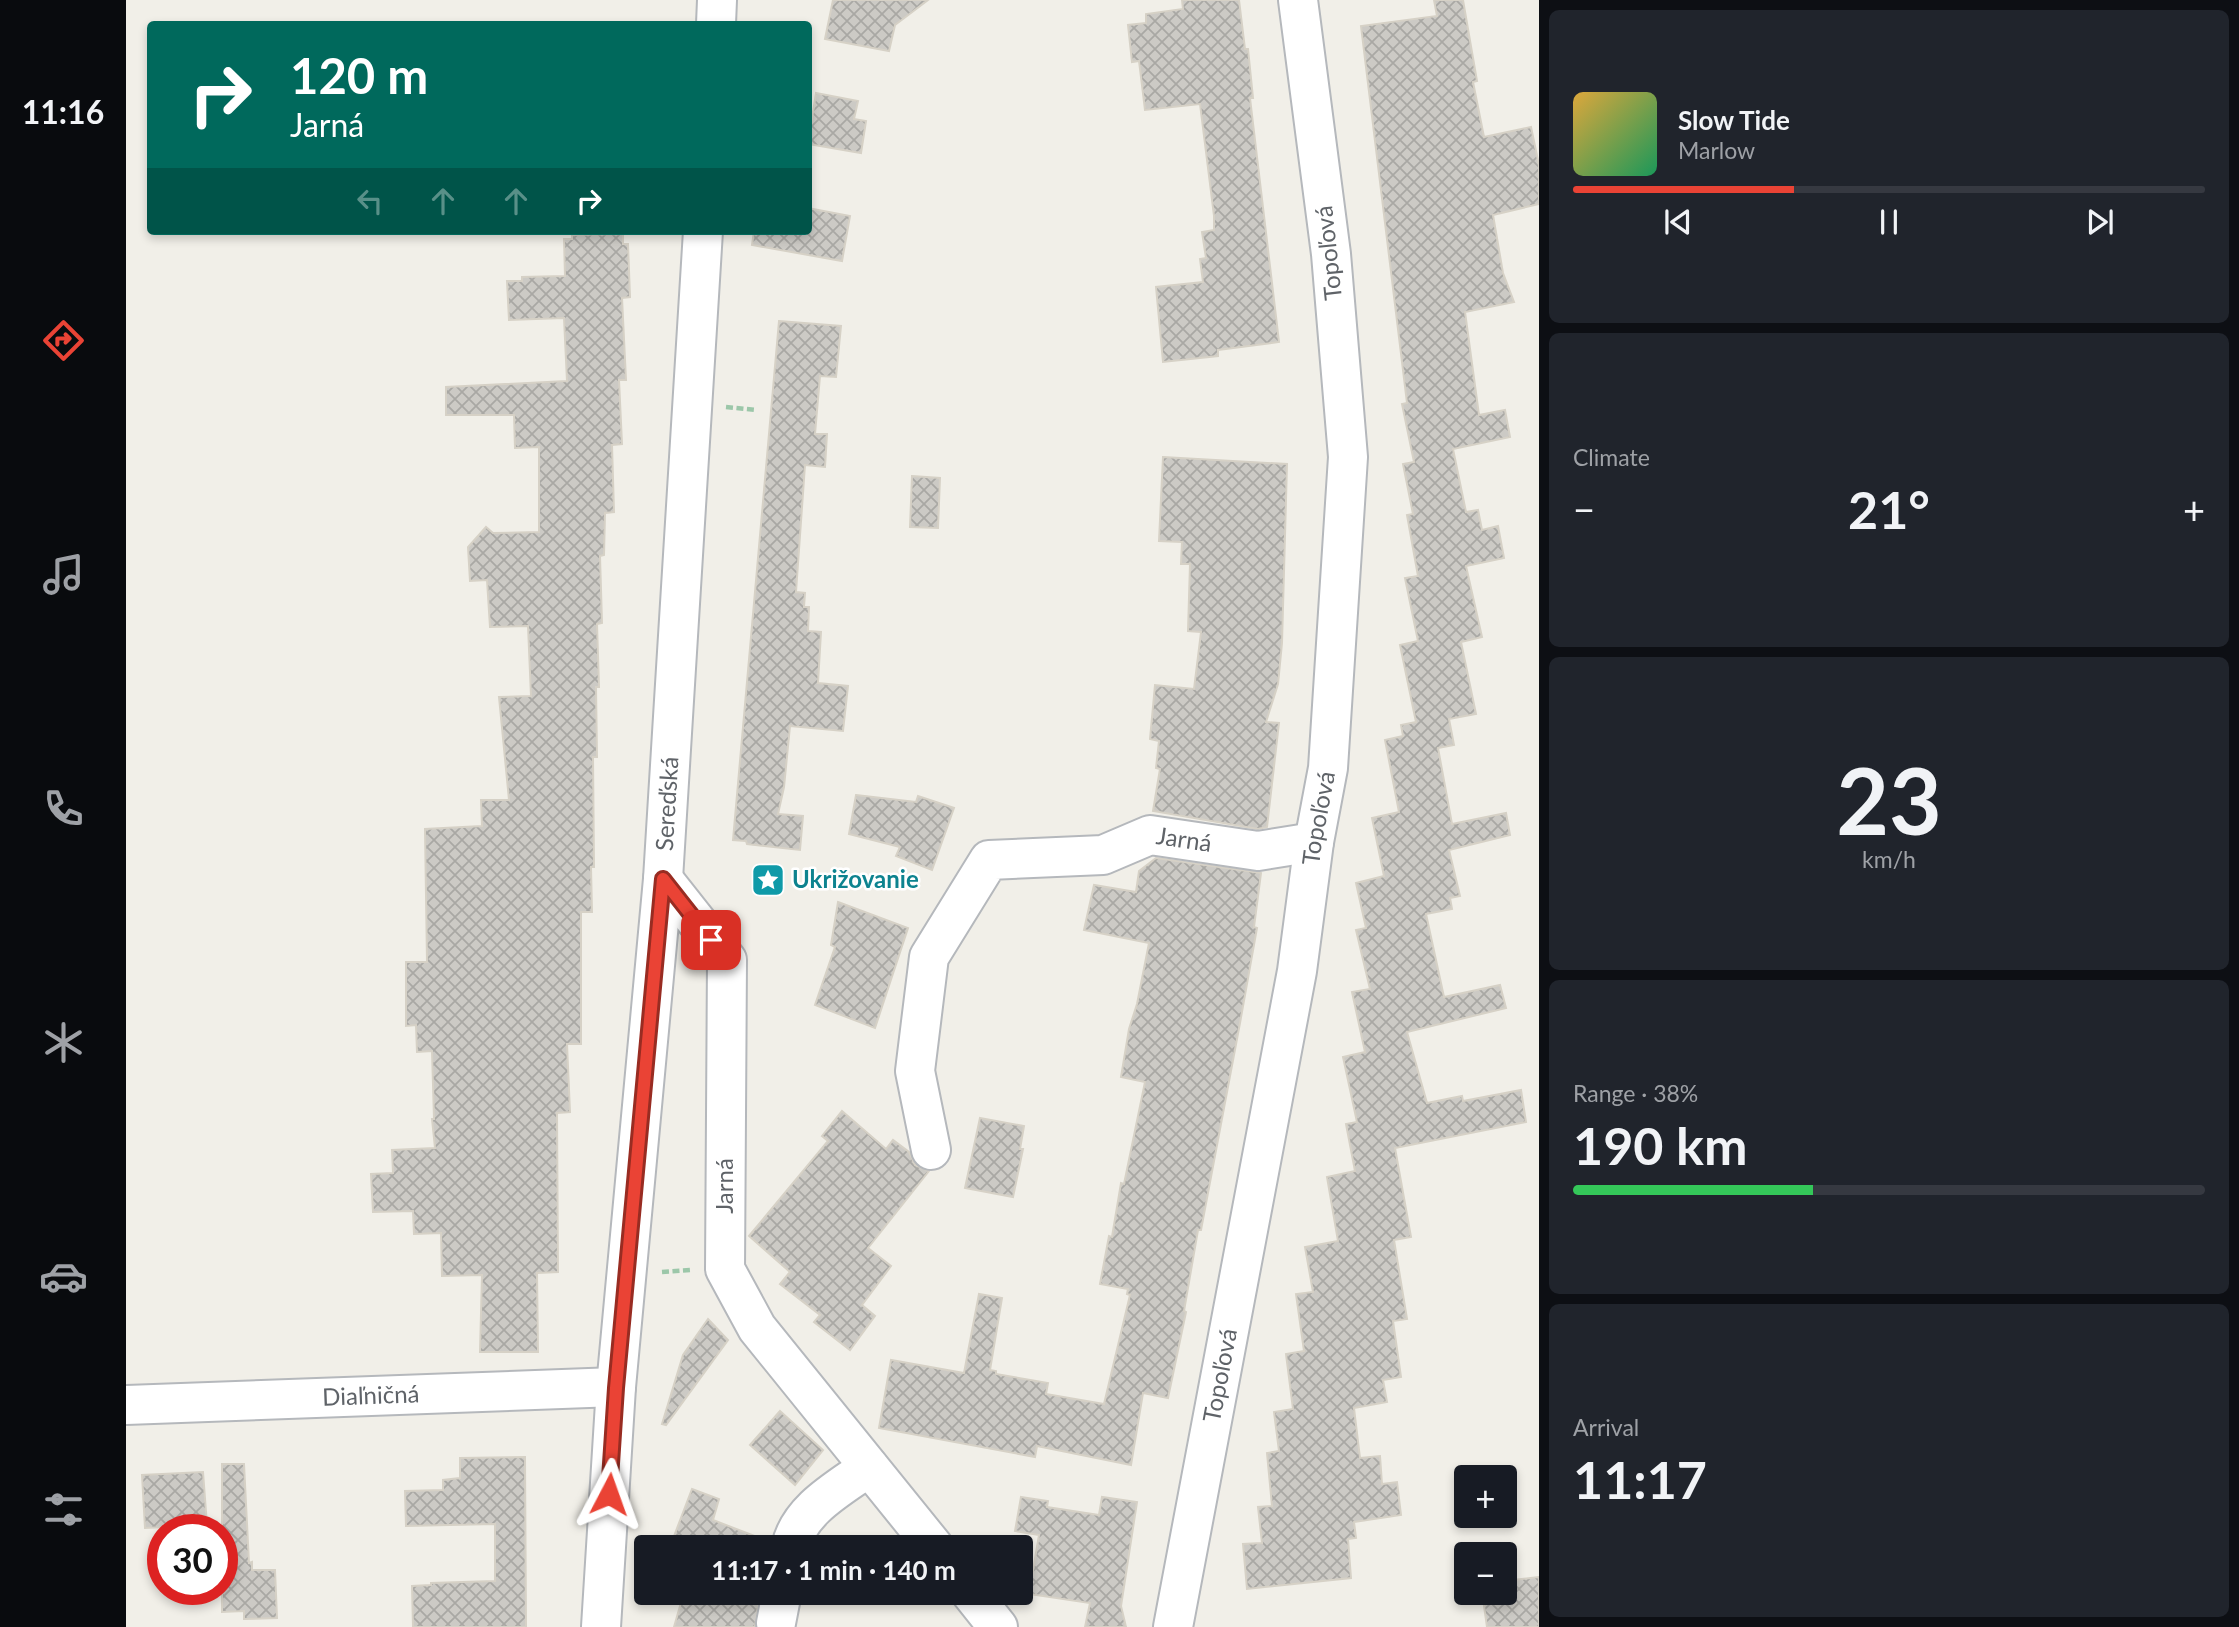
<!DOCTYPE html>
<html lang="en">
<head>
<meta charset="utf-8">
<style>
	body { margin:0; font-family:Lato,sans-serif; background:#20242c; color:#f1f3f6; height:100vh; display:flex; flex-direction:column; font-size:26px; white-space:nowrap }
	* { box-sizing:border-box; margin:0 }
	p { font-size:23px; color:#9ea1a6 }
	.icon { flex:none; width:38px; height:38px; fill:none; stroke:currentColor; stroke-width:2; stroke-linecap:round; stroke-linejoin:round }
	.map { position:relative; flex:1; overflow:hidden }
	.drawer { display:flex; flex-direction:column; gap:10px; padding:10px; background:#0d0f14; width:700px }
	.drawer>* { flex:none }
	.banner { position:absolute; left:21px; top:21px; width:665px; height:214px; border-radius:7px; box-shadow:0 4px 10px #0003; background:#00695c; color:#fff; overflow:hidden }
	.tools { position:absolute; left:1328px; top:1465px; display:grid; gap:14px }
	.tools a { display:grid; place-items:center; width:63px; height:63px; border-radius:7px; background:#171b24; box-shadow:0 4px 10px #0003; font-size:35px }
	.speed { position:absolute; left:21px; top:1514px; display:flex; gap:14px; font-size:35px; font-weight:700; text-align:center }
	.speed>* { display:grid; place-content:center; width:91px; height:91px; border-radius:50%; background:#171b24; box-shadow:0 4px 10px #0003; line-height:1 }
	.speed .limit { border:10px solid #d22; background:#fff; color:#111 }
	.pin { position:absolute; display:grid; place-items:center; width:60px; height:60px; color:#fff; margin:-30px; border-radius:14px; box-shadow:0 4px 10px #0006 }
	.me { position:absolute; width:77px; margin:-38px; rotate:4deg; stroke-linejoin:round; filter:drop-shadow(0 0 5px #0008) }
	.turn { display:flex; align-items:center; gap:24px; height:147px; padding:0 28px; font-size:32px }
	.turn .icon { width:91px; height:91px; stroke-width:2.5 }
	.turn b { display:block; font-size:49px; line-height:60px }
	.lanes { display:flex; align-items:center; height:66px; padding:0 28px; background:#0003; justify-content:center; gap:35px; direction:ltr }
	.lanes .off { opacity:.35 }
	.big { font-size:52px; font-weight:700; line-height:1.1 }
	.drawer .tile { flex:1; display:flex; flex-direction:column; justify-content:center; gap:10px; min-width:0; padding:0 24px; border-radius:10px; background:#20242c }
	.drawer .dial { align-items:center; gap:0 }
	.dial b { font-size:91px; line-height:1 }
	.song { display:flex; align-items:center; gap:21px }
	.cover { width:84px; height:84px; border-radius:10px; background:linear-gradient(135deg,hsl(40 70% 55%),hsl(150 70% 35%)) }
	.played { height:7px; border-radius:4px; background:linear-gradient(90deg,#ea4335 35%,#363941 35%) }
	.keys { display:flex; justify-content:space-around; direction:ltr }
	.heat { display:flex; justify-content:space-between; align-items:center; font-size:38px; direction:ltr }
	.charge { height:10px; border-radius:5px; background:linear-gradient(90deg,#34c759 38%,#363941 0) }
	.trip { position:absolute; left:508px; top:1535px; width:399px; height:70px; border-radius:7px; background:#171b24; box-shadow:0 4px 10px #0003; font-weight:700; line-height:70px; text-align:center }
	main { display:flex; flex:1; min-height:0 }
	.menu { display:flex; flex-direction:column; width:126px; justify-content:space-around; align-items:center; background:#090b0e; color:#9ea1a6 }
	.menu .icon { width:49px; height:49px }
	.menu .active { color:#ea4335 }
	.menu b { font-size:32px; color:#f1f3f6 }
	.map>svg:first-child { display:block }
	.building { fill:url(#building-cross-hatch); stroke:#d6d1c6; stroke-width:2 }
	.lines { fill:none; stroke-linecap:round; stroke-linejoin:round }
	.minor-casing { stroke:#b5b8bc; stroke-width:42 }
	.path { stroke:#9cc7a9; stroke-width:4.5; stroke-dasharray:7 3.5; stroke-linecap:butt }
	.minor { stroke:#fff; stroke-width:38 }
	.route-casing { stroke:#982c22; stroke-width:18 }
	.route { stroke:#ea4335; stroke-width:12 }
	.labels { text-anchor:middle; stroke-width:5; stroke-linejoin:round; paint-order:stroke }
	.street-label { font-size:24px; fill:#5f6368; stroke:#fff }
	.culture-label { font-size:24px; font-weight:bold; fill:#0d838f; stroke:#fff; text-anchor:start }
</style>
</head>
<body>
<main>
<nav class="menu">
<b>11:16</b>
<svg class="icon active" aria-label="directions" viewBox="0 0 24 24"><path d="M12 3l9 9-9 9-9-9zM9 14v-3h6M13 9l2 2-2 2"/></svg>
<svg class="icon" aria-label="music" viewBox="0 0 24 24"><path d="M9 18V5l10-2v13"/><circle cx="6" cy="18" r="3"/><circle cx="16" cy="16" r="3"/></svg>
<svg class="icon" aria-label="phone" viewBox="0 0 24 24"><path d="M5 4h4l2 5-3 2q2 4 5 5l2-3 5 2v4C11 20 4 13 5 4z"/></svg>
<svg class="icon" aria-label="climate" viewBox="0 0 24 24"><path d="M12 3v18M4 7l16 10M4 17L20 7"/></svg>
<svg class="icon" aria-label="car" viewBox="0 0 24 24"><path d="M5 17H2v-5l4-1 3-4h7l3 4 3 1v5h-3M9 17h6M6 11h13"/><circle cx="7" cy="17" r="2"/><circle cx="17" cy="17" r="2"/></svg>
<svg class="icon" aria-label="filters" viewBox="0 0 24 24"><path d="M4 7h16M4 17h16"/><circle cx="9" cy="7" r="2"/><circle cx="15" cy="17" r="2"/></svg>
</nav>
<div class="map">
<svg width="1413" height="1627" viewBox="0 0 1413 1627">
	<defs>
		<pattern id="building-cross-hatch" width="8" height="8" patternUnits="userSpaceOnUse" patternTransform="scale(1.75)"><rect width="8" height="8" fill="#cccac5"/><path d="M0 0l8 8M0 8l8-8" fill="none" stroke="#a9a8a4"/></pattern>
	</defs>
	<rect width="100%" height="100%" fill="#f1efe8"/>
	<g class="building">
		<polygon points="707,0 802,0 769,25 763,51 699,39"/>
		<polygon points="1056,0 1113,0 1119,49 1122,49 1127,98 1124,98 1153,342 1092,350 1092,356 1037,362 1030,287 1077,282 1074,259 1080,258 1076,232 1088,230 1088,216 1074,104 1019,110 1013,61 1006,62 1002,25 1020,23 1020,14 1057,9"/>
		<polygon points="1308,0 1337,0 1351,81 1347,82 1358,137 1405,127 1413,165 1413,204 1367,215 1377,273 1388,302 1339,312 1353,415 1379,410 1384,437 1327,449 1340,512 1352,510 1356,530 1372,526 1378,558 1340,566 1356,637 1335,642 1350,714 1323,719 1328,745 1312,748 1326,824 1380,813 1384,835 1323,850 1334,896 1324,898 1326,909 1300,914 1318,997 1374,985 1380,1008 1281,1032 1301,1103 1336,1096 1337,1101 1395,1090 1400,1122 1269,1148 1285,1237 1268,1240 1281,1319 1267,1321 1275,1377 1257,1380 1261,1402 1228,1408 1234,1458 1254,1456 1256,1484 1271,1482 1275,1515 1228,1522 1230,1538 1222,1539 1225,1578 1121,1589 1117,1544 1136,1543 1132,1507 1146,1506 1141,1453 1153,1451 1148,1412 1167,1409 1160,1354 1178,1351 1170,1294 1187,1292 1179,1247 1212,1241 1201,1177 1229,1171 1220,1124 1231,1122 1217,1057 1239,1052 1226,992 1244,989 1230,930 1240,928 1230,883 1258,876 1246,818 1273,812 1259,740 1277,736 1275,725 1290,722 1274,645 1292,641 1279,578 1292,576 1281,515 1287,514 1277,464 1288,462 1276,404 1281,403 1235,26 1311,16"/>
		<polygon points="690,93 732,101 728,119 740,121 735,153 682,144"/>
		<polygon points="682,208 724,216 716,261 626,245 628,231 682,231"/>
		<polygon points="497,234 497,244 502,244 504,297 496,298 500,380 493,380 496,444 486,445 488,512 479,513 478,555 474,556 476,623 471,624 473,687 470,687 471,757 467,757 468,867 465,867 466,912 455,912 455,1044 441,1044 444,1112 431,1113 432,1272 411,1273 412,1352 354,1352 356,1275 316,1276 315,1233 288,1234 287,1211 247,1212 245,1174 267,1173 266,1150 309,1148 306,1119 308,1119 306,1051 291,1052 290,1025 280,1026 280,962 301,962 299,829 356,826 355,800 383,800 373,697 405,696 402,626 364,627 361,580 344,581 342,547 360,527 367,533 413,532 413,447 389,448 388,415 320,415 320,387 441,381 438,318 383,320 381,281 396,281 396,277 439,276 438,239 446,239 446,235"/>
		<polygon points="653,321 715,326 710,377 694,376 689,434 701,434 699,467 679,465 670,592 679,593 678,607 683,607 682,631 695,632 692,683 722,686 717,731 664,726 658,787 652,814 677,816 674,850 621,844 620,841 607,840"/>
		<polygon points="1037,457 1161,464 1156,643 1152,684 1140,722 1153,723 1141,827 1132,829 1027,811 1034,769 1030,768 1033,741 1024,739 1029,685 1068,689 1075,632 1062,631 1064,564 1055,564 1056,542 1033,541"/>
		<polygon points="786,476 814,478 812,528 784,527"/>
		<polygon points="730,795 790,802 792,796 828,808 806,870 770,856 774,847 723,834"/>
		<polygon points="1030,858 1135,873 1128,927 1131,928 1114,1023 1075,1230 1072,1230 1058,1311 1060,1312 1042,1398 1017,1393 1005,1465 911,1446 909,1457 753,1428 765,1360 838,1373 853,1294 876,1298 864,1370 870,1371 870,1374 922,1383 920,1394 978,1404 1004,1295 1001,1294 1002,1289 974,1284 983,1236 986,1237 995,1183 998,1184 1019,1082 995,1077 1003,1029 1011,1004 1023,943 958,930 968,885 1010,892 1013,871"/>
		<polygon points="712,902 782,928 749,1028 689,1005 709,947 705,945"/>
		<polygon points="716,1111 760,1149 767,1140 783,1152 789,1165 803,1171 742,1248 765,1266 736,1305 749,1316 724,1350 688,1322 694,1315 654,1284 664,1272 623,1236 702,1141 696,1136"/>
		<polygon points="854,1118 898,1126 894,1149 897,1149 887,1197 839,1188"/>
		<polygon points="582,1319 602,1340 540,1425 536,1424 557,1355"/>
		<polygon points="654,1411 697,1450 669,1485 624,1445"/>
		<polygon points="399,1457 400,1627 287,1627 286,1586 305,1585 305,1583 369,1581 369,1524 280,1526 279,1491 317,1490 317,1480 334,1478 334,1458"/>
		<polygon points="96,1464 118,1464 123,1563 126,1562 126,1570 149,1570 151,1618 118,1619 118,1611 96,1612"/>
		<polygon points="77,1472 81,1525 19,1528 16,1475"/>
		<polygon points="566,1489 593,1499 587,1520 644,1542 644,1547 528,1547 529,1542 545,1544"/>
		<polygon points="895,1497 922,1501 921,1507 973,1515 976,1497 1011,1502 995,1606 1000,1627 959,1627 964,1603 903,1594 913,1535 889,1531"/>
		<polygon points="1413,1577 1413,1627 1361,1627 1356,1592 1379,1592 1379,1581"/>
		<polygon points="539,1592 634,1592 629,1627 548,1627 556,1599"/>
	</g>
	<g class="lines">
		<defs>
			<g id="minor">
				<polyline points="590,24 591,0"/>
				<polyline points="537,879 601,960 599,1269 631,1328 808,1547"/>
				<path id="s1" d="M805,1150L789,1071L803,957L863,860L977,855L1024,835L1132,851L1188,842"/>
				<path id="s2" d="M0,1405L490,1387"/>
				<path d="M665,1547C673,1509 714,1488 743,1467"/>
				<polyline points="844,1592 872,1627"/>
				<polyline points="650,1623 656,1592"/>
				<path id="s3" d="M475,1627L490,1387L537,879L577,231"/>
				<path id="s4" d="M1047,1627L1171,971L1188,842L1202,768L1222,457L1205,254L1172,0"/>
			</g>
		</defs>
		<use href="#minor" class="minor-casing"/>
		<g class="path">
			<polyline points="600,407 631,410"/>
			<polyline points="536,1272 565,1270"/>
		</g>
		<use href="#minor" class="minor"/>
	</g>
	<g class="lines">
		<defs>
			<polyline id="route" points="483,1494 490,1388 537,879 585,940"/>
		</defs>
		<use href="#route" class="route-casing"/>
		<use href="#route" class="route"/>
	</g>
	<defs>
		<symbol id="sight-square" viewBox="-11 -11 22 22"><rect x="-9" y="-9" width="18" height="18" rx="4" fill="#0f9aa8" stroke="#fff"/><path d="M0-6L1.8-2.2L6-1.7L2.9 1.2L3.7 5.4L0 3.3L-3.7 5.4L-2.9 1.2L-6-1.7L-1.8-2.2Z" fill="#fff"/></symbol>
	</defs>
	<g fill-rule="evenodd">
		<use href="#sight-square" x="623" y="861" width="38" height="38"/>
	</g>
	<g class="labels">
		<g class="street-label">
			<text transform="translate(1203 253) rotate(-96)" y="8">Topoľová</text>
			<text dy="8" stroke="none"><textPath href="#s3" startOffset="826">Sereďská</textPath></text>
			<text dy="8" stroke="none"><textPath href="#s4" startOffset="822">Topoľová</textPath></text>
			<text dy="8" stroke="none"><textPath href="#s1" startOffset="509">Jarná</textPath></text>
			<text transform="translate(599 1186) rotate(-90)" y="8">Jarná</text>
			<text dy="8" stroke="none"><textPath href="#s4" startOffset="256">Topoľová</textPath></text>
			<text dy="8" stroke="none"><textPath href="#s2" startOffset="245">Diaľničná</textPath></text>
		</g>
		<g class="culture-label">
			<text x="666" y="888">Ukrižovanie</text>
		</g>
	</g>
</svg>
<div class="tools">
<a>+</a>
<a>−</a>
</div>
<div class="speed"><div class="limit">30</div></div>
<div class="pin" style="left:585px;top:940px;background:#d93025"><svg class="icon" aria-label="arrive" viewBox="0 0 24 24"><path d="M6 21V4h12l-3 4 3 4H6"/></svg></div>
<svg class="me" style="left:483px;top:1494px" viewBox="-20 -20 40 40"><path d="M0-17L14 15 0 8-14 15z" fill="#ea4335" stroke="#fff" stroke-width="4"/></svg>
<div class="trip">11:17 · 1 min · 140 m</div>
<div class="banner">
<div class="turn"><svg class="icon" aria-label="right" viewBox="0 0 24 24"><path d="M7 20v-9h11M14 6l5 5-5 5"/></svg><div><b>120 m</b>Jarná</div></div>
<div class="lanes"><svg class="icon off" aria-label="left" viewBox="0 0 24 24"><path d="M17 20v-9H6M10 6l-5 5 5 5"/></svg><svg class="icon off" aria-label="ahead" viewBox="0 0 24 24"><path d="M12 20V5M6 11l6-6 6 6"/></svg><svg class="icon off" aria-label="ahead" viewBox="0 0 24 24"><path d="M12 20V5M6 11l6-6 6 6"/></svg><svg class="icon" aria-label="right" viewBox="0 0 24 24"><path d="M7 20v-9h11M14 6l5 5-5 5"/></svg></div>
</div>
</div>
<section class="drawer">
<div class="tile">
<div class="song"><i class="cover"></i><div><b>Slow Tide</b><p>Marlow</p></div></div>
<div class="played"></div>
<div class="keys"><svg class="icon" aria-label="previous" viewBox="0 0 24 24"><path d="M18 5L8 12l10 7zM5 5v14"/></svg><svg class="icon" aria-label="pause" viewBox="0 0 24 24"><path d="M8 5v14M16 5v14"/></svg><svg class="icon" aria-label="next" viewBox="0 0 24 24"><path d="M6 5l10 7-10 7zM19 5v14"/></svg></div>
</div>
<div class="tile"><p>Climate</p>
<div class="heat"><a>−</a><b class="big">21°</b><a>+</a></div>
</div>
<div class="tile dial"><b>23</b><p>km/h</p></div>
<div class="tile"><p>Range · 38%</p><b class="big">190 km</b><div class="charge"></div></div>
<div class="tile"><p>Arrival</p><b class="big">11:17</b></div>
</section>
</main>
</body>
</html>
